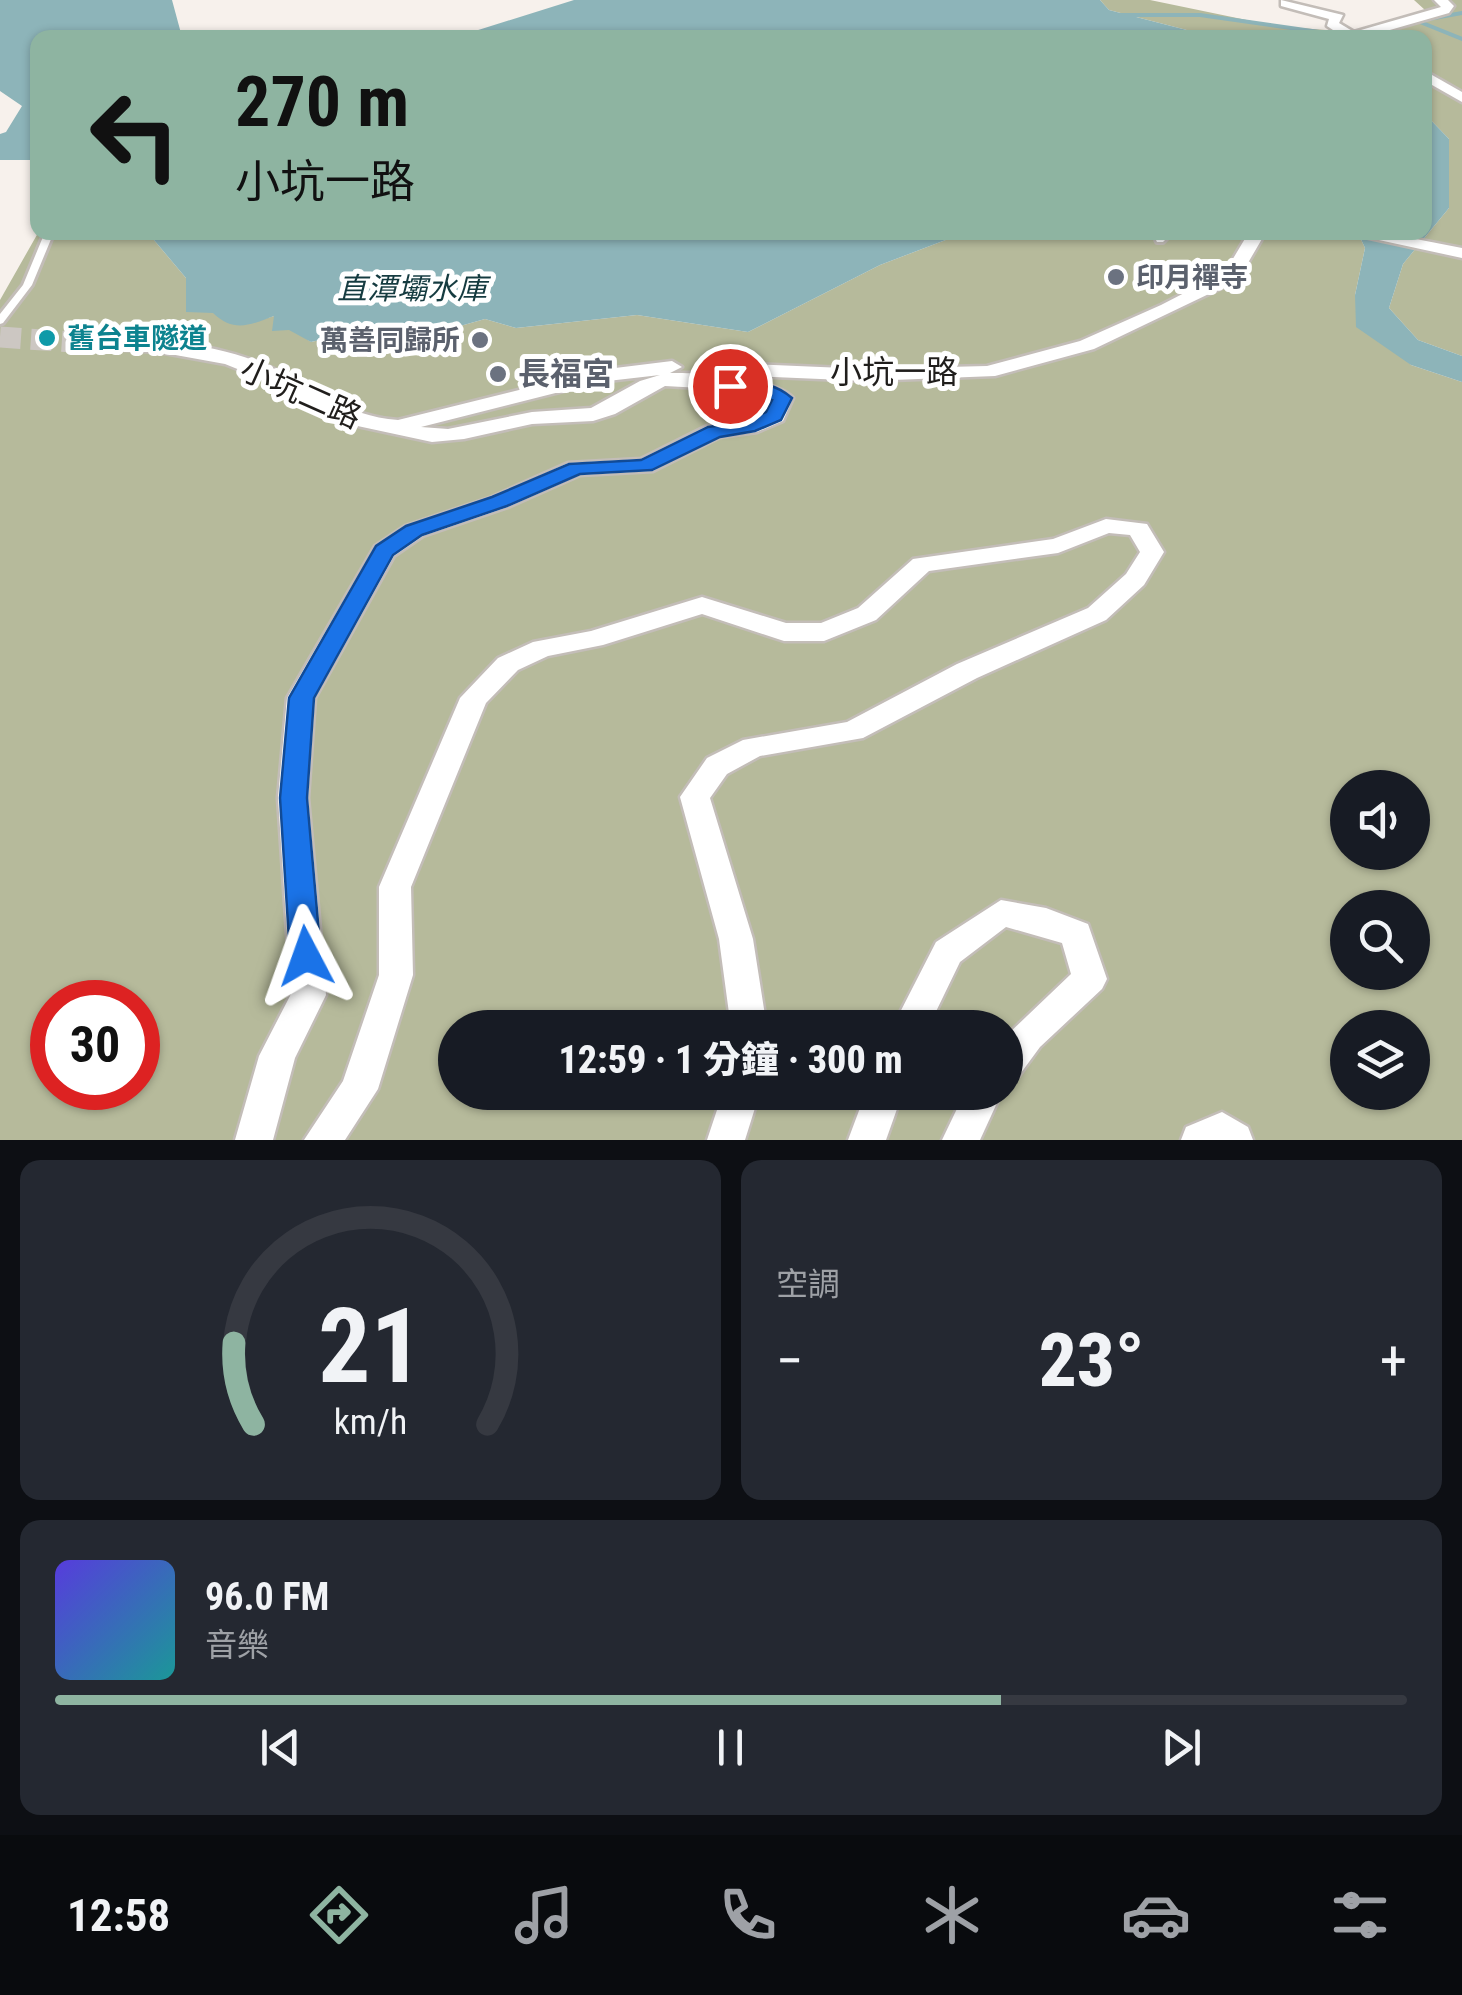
<!DOCTYPE html>
<html lang="zh-TW">
<head>
<meta charset="utf-8">
<style>
	body { margin:0; font-family:"Roboto Condensed","Noto Sans TC",sans-serif; background:#242831; color:#f1f3f6; height:100vh; display:flex; flex-direction:column; font-size:38px; white-space:nowrap }
	* { box-sizing:border-box; margin:0 }
	p { font-size:32px; color:#9ea1a6 }
	.icon { flex:none; width:55px; height:55px; fill:none; stroke:currentColor; stroke-width:2; stroke-linecap:round; stroke-linejoin:round }
	.map { position:relative; height:1140px; overflow:hidden }
	.side { display:flex; flex-direction:column; gap:20px; padding:20px; background:#0d0f14; flex:1 }
	.side>* { flex:none }
	.banner { position:absolute; left:30px; top:30px; width:1402px; height:210px; border-radius:20px; box-shadow:0 2px 8px #0004; background:#8eb4a1; color:#111; overflow:hidden }
	.controls { position:absolute; left:1330px; top:770px; display:grid; gap:20px }
	.controls a { display:grid; place-items:center; width:100px; height:100px; border-radius:50%; background:#171b24; box-shadow:0 2px 8px #0004; font-size:50px }
	.speed { position:absolute; left:30px; top:980px; display:flex; gap:20px; font-size:50px; font-weight:700; text-align:center }
	.speed>* { display:grid; place-content:center; width:130px; height:130px; border-radius:50%; background:#171b24; box-shadow:0 2px 8px #0004; line-height:1 }
	.speed .limit { border:15px solid #d22; background:#fff; color:#111 }
	.pin { position:absolute; display:grid; place-items:center; width:85px; height:85px; color:#fff; margin:-42px; border:5px solid #fff; border-radius:50%; box-shadow:0 2px 10px #0007 }
	.me { position:absolute; width:110px; margin:-55px; rotate:356deg; stroke-linejoin:round; filter:drop-shadow(0 0 8px #0008) }
	.turn { display:flex; align-items:center; gap:35px; height:210px; padding:0 40px; font-size:45px }
	.turn .icon { width:130px; height:130px; stroke-width:2.5 }
	.turn b { display:block; font-size:70px; line-height:85px }
	.big { font-size:75px; font-weight:800; line-height:1.1 }
	.side .card { flex:1; display:flex; flex-direction:column; justify-content:center; gap:15px; min-width:0; padding:0 35px; border-radius:20px; background:#242831 }
	.side .dial { align-items:center; gap:0 }
	.dial svg { height:260px; overflow:visible; fill:none; stroke:#363941; stroke-width:7; stroke-linecap:round; text-anchor:middle }
	.dial text { fill:#f1f3f6; stroke:none }
	.song { display:flex; align-items:center; gap:30px }
	.cover { width:120px; height:120px; border-radius:15px; background:linear-gradient(135deg,hsl(250 70% 55%),hsl(180 70% 35%)) }
	.played { height:10px; border-radius:5px; background:linear-gradient(90deg,#8eb4a1 70%,#363941 70%) }
	.keys { display:flex; justify-content:space-around; direction:ltr }
	.heat { display:flex; justify-content:space-between; align-items:center; font-size:55px; direction:ltr }
	.side .tiles { flex:1; display:grid; gap:20px; grid-template-columns:1fr 1fr }
	.card:last-child { grid-column:span 2 }
	.trip { position:absolute; left:438px; top:1010px; width:585px; height:100px; border-radius:50px; background:#171b24; box-shadow:0 2px 8px #0004; font-weight:800; line-height:100px; text-align:center }
	.tab-bar { display:flex; height:160px; justify-content:space-around; align-items:center; background:#090b0e; color:#9ea1a6 }
	.tab-bar .icon { width:70px; height:70px }
	.tab-bar .current { color:#8eb4a1 }
	.tab-bar b { font-size:45px; color:#f1f3f6 }
	.map>svg:first-child { display:block }
	.forest { fill:#b6ba9b; fill-rule:evenodd }
	.water { fill:#8db4b9 }
	.lines { fill:none; stroke-linecap:round; stroke-linejoin:round }
	.stream { stroke:#8db4b9; stroke-width:4 }
	.minor-tunnel { stroke:#ccc7c2; stroke-width:21; stroke-dasharray:21 10; stroke-linecap:butt }
	.service-casing { stroke:#c3bdb8; stroke-width:6 }
	.minor-casing { stroke:#c3bdb8; stroke-width:5 }
	.service { fill:#fff; fill-rule:evenodd }
	.minor { fill:#fff; fill-rule:evenodd }
	.route { fill:#1a73e8; stroke:#114b97; stroke-width:2.5 }
	.worship-dot { fill:#6b7280; stroke:#fff; stroke-width:4 }
	.culture-dot { fill:#0f9aa8; stroke:#fff; stroke-width:4 }
	.labels { text-anchor:middle; stroke-width:10; stroke-linejoin:round; paint-order:stroke }
	.far-worship-label { font-size:28px; font-weight:bold; fill:#5b616d; stroke:#fff; text-anchor:start }
	.far-culture-label { font-size:28px; font-weight:bold; fill:#0d838f; stroke:#fff; text-anchor:start }
	.far-water-label { font-size:30px; font-style:italic; fill:#153b40; stroke:#fff }
	.street-label { font-size:32px; fill:#201e1c; stroke:#fff }
	.worship-label { font-size:32px; font-weight:bold; fill:#5b616d; stroke:#fff; text-anchor:start }
</style>
</head>
<body>
<div class="map">
<svg width="1462" height="1140" viewBox="0 0 1462 1140">
	<rect width="100%" height="100%" fill="#f7f1ec"/>
	<g class="forest">
		<polygon points="1100,0 1150,0 1276,26 1350,32 1425,10 1414,0 1462,0 1462,356 1418,340 1389,308 1403,264 1449,208 1449,139 1425,114 1425,38 1214,37 1109,10"/>
		<path d="M38,233H148L186,278L188,303C213,313 248,326 274,316L311,342L351,333L362,337L349,352L390,345L449,346L453,328L485,319L516,328L637,315L748,332L880,265L964,233H1358L1365,248L1355,295L1411,365L1462,382V1140H0V300ZM1348,788H1412V852H1348ZM1348,908H1412V972H1348ZM52,1002H138V1088H52ZM455,1028H1005V1092H455ZM1348,1028H1412V1092H1348Z"/>
	</g>
	<g class="water">
		<polygon points="0,0 172,0 182,37 38,38 37,160 0,160 0,134 6,132 22,106 0,91"/>
		<polygon points="574,0 1100,0 1109,10 1214,37 456,37"/>
		<polygon points="1425,114 1449,139 1449,208 1403,264 1389,308 1418,340 1462,356 1462,382 1411,365 1356,327 1355,295 1365,248 1358,233 1425,232"/>
		<path d="M148,233H964L880,265L748,332L637,315L516,328L485,319L453,328L449,346L390,345L347,352L361,337L350,333L311,342L289,330L272,331L274,316C250,325 234,333 213,313L186,312V278Z"/>
	</g>
	<g class="lines">
		<g class="stream">
			<polyline points="1120,15 1200,15 1333,34"/>
			<polyline points="1418,21 1462,13"/>
			<polyline points="1420,22 1462,39"/>
		</g>
		<polyline class="minor-tunnel" points="0,337 86,343"/>
		<defs>
			<g id="service">
				<polygon points="45,232 54,232 32,285 3,323 0,324 0,314 23,285"/>
				<polygon points="1163,232 1173,232 1163,242 1157,242 1156,240"/>
			</g>
			<g id="minor">
				<polygon points="1281,0 1343,15 1339,23 1354,32 1441,7 1434,0 1448,0 1454,6 1449,13 1362,38 1345,38 1327,26 1329,19 1281,6"/>
				<polygon points="1425,71 1462,92 1462,102 1425,81"/>
				<polygon points="1249,232 1266,232 1238,280 1094,349 995,376 867,381 727,375 717,369 727,363 867,369 987,366 1080,341 1161,305 1225,272"/>
				<polygon points="1342,232 1380,232 1462,248 1462,258"/>
				<path d="M86,337C145,338 207,341 263,364C310,383 345,417 398,420L599,370L672,361L682,367L670,373C700,372 773,377 793,398L783,421L757,432L720,437L653,471L580,475L508,507L423,536L394,556L315,698L308,798L326,995L295,1058L273,1140H235L259,1056L291,994L278,798L287,698L375,546L405,526L492,497L568,463L641,459L707,426L745,421L766,412L771,401L719,389L665,386L615,414L593,421L532,424L464,439L432,442L339,422L270,382L225,364L159,352L79,347V339ZM660,375L640,381L591,408L532,412L448,429L421,427L599,382Z"/>
				<polygon points="1106,519 1147,524 1164,552 1144,585 1106,620 977,678 863,738 760,756 727,774 710,798 753,939 767,1028 731,1028 719,939 680,797 707,758 743,740 847,722 957,664 1088,608 1126,574 1140,552 1130,535 1109,533 1058,553 929,571 876,620 824,641 784,641 702,614 603,645 548,656 518,670 486,703 411,887 413,975 378,1089 345,1140 304,1140 343,1081 379,975 379,887 460,698 498,658 533,642 591,631 702,597 786,623 821,623 858,608 913,559 1053,539"/>
				<polygon points="1001,900 1046,908 1088,924 1107,979 1102,989 1040,1047 1018,1077 1005,1081 1005,1037 1071,974 1062,943 1006,927 960,962 928,1028 892,1028 936,942"/>
				<polygon points="723,1092 760,1092 745,1140 707,1140"/>
				<polygon points="866,1092 903,1092 886,1140 848,1140"/>
				<polygon points="965,1092 1002,1092 980,1140 942,1140"/>
				<polygon points="1222,1112 1248,1127 1253,1140 1181,1140 1186,1127"/>
			</g>
		</defs>
		<use href="#service" class="service-casing"/>
		<use href="#minor" class="minor-casing"/>
		<use href="#service" class="service"/>
		<use href="#minor" class="minor"/>
	</g>
	<path class="route" d="M730,380C753,382 774,382 792,398L781,420L755,431L720,437L652,470L580,474L507,506L422,535L393,555L314,698L307,798L321,956L317,965L306,968L295,965L290,956L280,798L289,698L376,546L406,526L492,497L569,464L641,460L708,427L744,422L766,412L772,400L724,389V382Z"/>
	<g class="worship-dot">
		<circle cx="1116" cy="277" r="10"/>
		<circle cx="480" cy="340" r="10"/>
		<circle cx="498" cy="374" r="10"/>
	</g>
	<circle class="culture-dot" cx="47" cy="338" r="10"/>
	<g class="labels">
		<g class="far-worship-label">
			<text x="1136" y="287">印月禪寺</text>
			<text x="460" y="350" text-anchor="end">萬善同歸所</text>
		</g>
		<g class="far-culture-label">
			<text x="67" y="348">舊台車隧道</text>
		</g>
		<g class="far-water-label">
			<text x="412" y="299">直潭壩水庫</text>
		</g>
		<g class="street-label">
			<text x="894" y="383">小坑一路</text>
			<text transform="translate(301 393) rotate(24)" y="11">小坑二路</text>
		</g>
		<g class="worship-label">
			<text x="518" y="385">長福宮</text>
		</g>
	</g>
</svg>
<div class="controls">
<a><svg class="icon" aria-label="sound" viewBox="0 0 24 24"><path d="M4 9h4l5-4v14l-5-4H4zM17 9q2 3 0 6"/></svg></a>
<a><svg class="icon" aria-label="search" viewBox="0 0 24 24"><circle cx="10" cy="10" r="6"/><path d="M15 15l6 6"/></svg></a>
<a><svg class="icon" aria-label="layers" viewBox="0 0 24 24"><path d="M12 4l9 5-9 5-9-5zM3 14l9 5 9-5"/></svg></a>
</div>
<div class="speed"><div class="limit">30</div></div>
<div class="pin" style="left:730px;top:386px;background:#d93025"><svg class="icon" aria-label="arrive" viewBox="0 0 24 24"><path d="M6 21V4h12l-3 4 3 4H6"/></svg></div>
<svg class="me" style="left:306px;top:956px" viewBox="-20 -20 40 40"><path d="M0-17L14 15 0 8-14 15z" fill="#1a73e8" stroke="#fff" stroke-width="4"/></svg>
<div class="trip">12:59 · 1 分鐘 · 300 m</div>
<div class="banner">
<div class="turn"><svg class="icon" aria-label="left" viewBox="0 0 24 24"><path d="M17 20v-9H6M10 6l-5 5 5 5"/></svg><div><b>270 m</b>小坑一路</div></div>
</div>
</div>
<section class="side">
<div class="tiles">
<div class="card dial"><svg viewBox="0 0 100 80">
<path d="M14 69A42 42 0 1 1 86 69"/>
<path d="M14 69A42 42 0 0 1 8 44" stroke="#8eb4a1"/>
<text x="50" y="56" font-size="32" font-weight="700">21</text>
<text x="50" y="72" font-size="11">km/h</text>
</svg></div>
<div class="card"><p>空調</p>
<div class="heat"><a>−</a><b class="big">23°</b><a>+</a></div>
</div>
<div class="card">
<div class="song"><i class="cover"></i><div><b>96.0 FM</b><p>音樂</p></div></div>
<div class="played"></div>
<div class="keys"><svg class="icon" aria-label="previous" viewBox="0 0 24 24"><path d="M18 5L8 12l10 7zM5 5v14"/></svg><svg class="icon" aria-label="pause" viewBox="0 0 24 24"><path d="M8 5v14M16 5v14"/></svg><svg class="icon" aria-label="next" viewBox="0 0 24 24"><path d="M6 5l10 7-10 7zM19 5v14"/></svg></div>
</div>
</div>
</section>
<nav class="tab-bar">
<b>12:58</b>
<svg class="icon current" aria-label="directions" viewBox="0 0 24 24"><path d="M12 3l9 9-9 9-9-9zM9 14v-3h6M13 9l2 2-2 2"/></svg>
<svg class="icon" aria-label="music" viewBox="0 0 24 24"><path d="M9 18V5l10-2v13"/><circle cx="6" cy="18" r="3"/><circle cx="16" cy="16" r="3"/></svg>
<svg class="icon" aria-label="phone" viewBox="0 0 24 24"><path d="M5 4h4l2 5-3 2q2 4 5 5l2-3 5 2v4C11 20 4 13 5 4z"/></svg>
<svg class="icon" aria-label="climate" viewBox="0 0 24 24"><path d="M12 3v18M4 7l16 10M4 17L20 7"/></svg>
<svg class="icon" aria-label="car" viewBox="0 0 24 24"><path d="M5 17H2v-5l4-1 3-4h7l3 4 3 1v5h-3M9 17h6M6 11h13"/><circle cx="7" cy="17" r="2"/><circle cx="17" cy="17" r="2"/></svg>
<svg class="icon" aria-label="filters" viewBox="0 0 24 24"><path d="M4 7h16M4 17h16"/><circle cx="9" cy="7" r="2"/><circle cx="15" cy="17" r="2"/></svg>
</nav>
</body>
</html>
